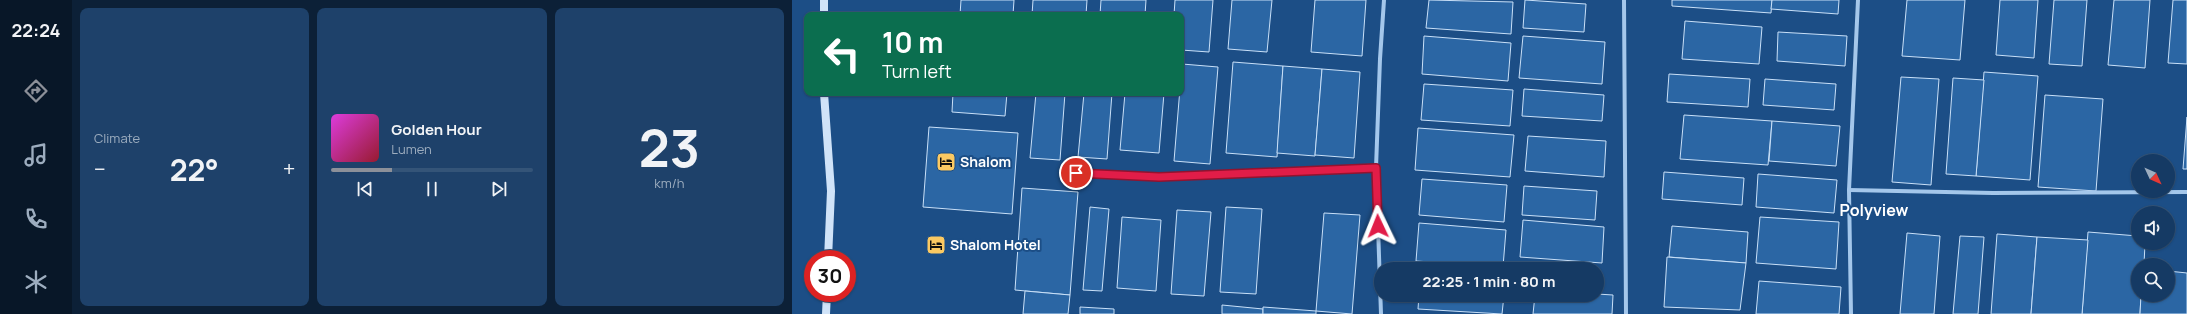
<!DOCTYPE html>
<html lang="en">
<head>
<meta charset="utf-8">
<style>
	body { margin:0; font-family:Manrope,sans-serif; background:#1e416a; color:#f1f3f6; height:100vh; display:flex; flex-direction:column; font-size:15px; white-space:nowrap }
	* { box-sizing:border-box; margin:0 }
	p { font-size:13px; color:#9dadbf }
	.icon { flex:none; width:22px; height:22px; fill:none; stroke:currentColor; stroke-width:2; stroke-linecap:round; stroke-linejoin:round }
	.map { position:relative; flex:1; overflow:hidden }
	.details { display:flex; flex-direction:column; gap:8px; padding:8px; background:#0c2037; width:720px }
	.details>* { flex:none }
	.hud { position:absolute; left:12px; top:12px; width:380px; height:84px; border-radius:8px; box-shadow:0 1px 3px #0004,0 0 0 1px #345478; background:#0b6e4f; color:#fff; overflow:hidden }
	.needle { width:26px; rotate:134deg }
	.tools { position:absolute; left:1339px; top:154px; display:grid; gap:8px }
	.tools a { display:grid; place-items:center; width:44px; height:44px; border-radius:50%; background:#153a64; box-shadow:0 1px 3px #0004,0 0 0 1px #345478; font-size:20px }
	.speed { position:absolute; left:12px; top:250px; display:flex; gap:8px; font-size:20px; font-weight:700; text-align:center }
	.speed>* { display:grid; place-content:center; width:52px; height:52px; border-radius:50%; background:#153a64; box-shadow:0 1px 3px #0004,0 0 0 1px #345478; line-height:1 }
	.speed .limit { border:6px solid #d22; background:#fff; color:#111 }
	.pin { position:absolute; display:grid; place-items:center; width:34px; height:34px; color:#fff; margin:-17px; border:2px solid #fff; border-radius:50%; box-shadow:0 1px 4px #0007 }
	.me { position:absolute; width:44px; margin:-22px; rotate:358deg; stroke-linejoin:round; filter:drop-shadow(0 0 3px #0008) }
	.turn { display:flex; align-items:center; gap:14px; height:84px; padding:0 12px; font-size:18px }
	.turn .icon { width:52px; height:52px; stroke-width:2.5 }
	.turn b { display:block; font-size:28px; line-height:34px }
	.big { font-size:30px; font-weight:700; line-height:1.1 }
	.details .widget { flex:1; display:flex; flex-direction:column; justify-content:center; gap:6px; min-width:0; padding:0 14px; border-radius:8px; background:#1e416a }
	.details .dial { align-items:center; gap:0 }
	.dial b { font-size:52px; line-height:1 }
	.song { display:flex; align-items:center; gap:12px }
	.cover { width:48px; height:48px; border-radius:6px; background:linear-gradient(135deg,hsl(300 70% 55%),hsl(350 70% 35%)) }
	.played { height:4px; border-radius:2px; background:linear-gradient(90deg,#8c9099 30%,#345478 30%) }
	.keys { display:flex; justify-content:space-around; direction:ltr }
	.heat { display:flex; justify-content:space-between; align-items:center; font-size:22px; direction:ltr }
	.details .tiles { flex:1; display:grid; gap:8px; grid-template-columns:repeat(3,1fr) }
	.trip { position:absolute; left:582px; top:262px; width:230px; height:40px; border-radius:20px; background:#153a64; box-shadow:0 1px 3px #0004,0 0 0 1px #345478; font-weight:700; line-height:40px; text-align:center }
	main { display:flex; flex:1; min-height:0 }
	.menu { display:flex; flex-direction:column; width:72px; justify-content:space-around; align-items:center; background:#081728; color:#9dadbf }
	.menu .icon { width:28px; height:28px }
	.menu .on { color:#8c9099 }
	.menu b { font-size:18px; color:#f1f3f6 }
	.map>svg:first-child { display:block }
	.building { fill:#2b66a4; stroke:#c9e0f8 }
	.lines { fill:none; stroke-linecap:round; stroke-linejoin:round }
	.street { stroke:#a4c7eb; stroke-width:4 }
	.secondary { stroke:#d0e3f8; stroke-width:8 }
	.route-casing { stroke:#92132f; stroke-width:10 }
	.route { stroke:#e11d48; stroke-width:7 }
	.labels { text-anchor:middle; stroke-width:4; stroke-linejoin:round; paint-order:stroke }
	.poi-label { font-size:14px; font-weight:bold; fill:#fff; stroke:#1c4e86; text-anchor:start }
	.quarter-label { font-size:16px; font-weight:bold; fill:#fff; stroke:#1c4e86 }
</style>
</head>
<body>
<main>
<nav class="menu">
<b>22:24</b>
<svg class="icon on" aria-label="directions" viewBox="0 0 24 24"><path d="M12 3l9 9-9 9-9-9zM9 14v-3h6M13 9l2 2-2 2"/></svg>
<svg class="icon" aria-label="music" viewBox="0 0 24 24"><path d="M9 18V5l10-2v13"/><circle cx="6" cy="18" r="3"/><circle cx="16" cy="16" r="3"/></svg>
<svg class="icon" aria-label="phone" viewBox="0 0 24 24"><path d="M5 4h4l2 5-3 2q2 4 5 5l2-3 5 2v4C11 20 4 13 5 4z"/></svg>
<svg class="icon" aria-label="climate" viewBox="0 0 24 24"><path d="M12 3v18M4 7l16 10M4 17L20 7"/></svg>
</nav>
<section class="details">
<div class="tiles">
<div class="widget"><p>Climate</p>
<div class="heat"><a>−</a><b class="big">22°</b><a>+</a></div>
</div>
<div class="widget">
<div class="song"><i class="cover"></i><div><b>Golden Hour</b><p>Lumen</p></div></div>
<div class="played"></div>
<div class="keys"><svg class="icon" aria-label="previous" viewBox="0 0 24 24"><path d="M18 5L8 12l10 7zM5 5v14"/></svg><svg class="icon" aria-label="pause" viewBox="0 0 24 24"><path d="M8 5v14M16 5v14"/></svg><svg class="icon" aria-label="next" viewBox="0 0 24 24"><path d="M6 5l10 7-10 7zM19 5v14"/></svg></div>
</div>
<div class="widget dial"><b>23</b><p>km/h</p></div>
</div>
</section>
<div class="map">
<svg width="1395" height="314" viewBox="0 0 1395 314">
	<rect width="100%" height="100%" fill="#1c4e86"/>
	<g class="building">
		<polygon points="169,0 222,0 221,15 168,15"/>
		<polygon points="241,0 295,0 294,15 240,15"/>
		<polygon points="309,0 354,0 353,15 308,15"/>
		<polygon points="383,0 421,0 417,52 389,50 389,15 382,15"/>
		<polygon points="440,0 480,0 475,52 436,49"/>
		<polygon points="523,0 574,0 570,56 519,52"/>
		<polygon points="637,0 721,2 719,34 634,28"/>
		<polygon points="733,0 794,4 792,32 731,28"/>
		<polygon points="880,0 980,0 979,13 880,6"/>
		<polygon points="980,0 1047,0 1046,14 979,9"/>
		<polygon points="1115,0 1173,0 1168,60 1110,56"/>
		<polygon points="1208,0 1246,0 1242,58 1204,55"/>
		<polygon points="1262,0 1295,0 1290,66 1257,64"/>
		<polygon points="1322,0 1358,0 1353,68 1316,65"/>
		<polygon points="1381,0 1395,0 1395,64 1376,63"/>
		<polygon points="893,21 970,27 967,64 890,59"/>
		<polygon points="986,32 1055,36 1053,66 985,61"/>
		<polygon points="632,36 719,43 716,81 630,74"/>
		<polygon points="731,36 813,42 810,84 727,78"/>
		<polygon points="441,62 491,66 485,157 434,153"/>
		<polygon points="390,64 426,67 418,164 382,161"/>
		<polygon points="491,66 530,69 523,156 485,153"/>
		<polygon points="530,69 568,72 562,158 523,155"/>
		<polygon points="1192,72 1246,76 1238,180 1184,176"/>
		<polygon points="877,74 958,79 956,107 875,102"/>
		<polygon points="1109,77 1147,79 1139,185 1100,182"/>
		<polygon points="1161,78 1192,80 1184,176 1154,174"/>
		<polygon points="973,79 1044,84 1042,110 971,105"/>
		<polygon points="632,84 721,90 718,126 629,120"/>
		<polygon points="732,89 812,95 810,121 730,116"/>
		<polygon points="161,93 215,93 213,116 160,112"/>
		<polygon points="244,93 273,93 268,160 238,158"/>
		<polygon points="292,93 320,93 315,159 286,157"/>
		<polygon points="333,93 372,93 367,153 328,150"/>
		<polygon points="1253,95 1311,99 1304,191 1246,187"/>
		<polygon points="892,115 980,121 976,165 888,159"/>
		<polygon points="1395,117 1395,169 1391,169"/>
		<polygon points="980,121 1048,126 1044,166 977,161"/>
		<polygon points="137,127 226,133 220,214 131,207"/>
		<polygon points="626,128 722,135 718,177 623,170"/>
		<polygon points="736,136 814,141 812,177 733,171"/>
		<polygon points="872,172 952,178 950,205 870,199"/>
		<polygon points="966,174 1045,180 1042,213 964,207"/>
		<polygon points="630,179 715,185 712,222 627,215"/>
		<polygon points="732,186 805,191 803,220 730,215"/>
		<polygon points="230,188 286,192 278,295 223,290"/>
		<polygon points="298,207 317,209 310,291 291,290"/>
		<polygon points="434,207 470,209 464,294 428,292"/>
		<polygon points="385,210 419,212 412,296 379,294"/>
		<polygon points="532,213 568,215 560,314 524,311"/>
		<polygon points="330,217 369,220 364,291 325,288"/>
		<polygon points="968,217 1047,222 1044,269 964,263"/>
		<polygon points="731,220 812,227 810,263 728,257"/>
		<polygon points="627,223 714,230 711,267 624,261"/>
		<polygon points="880,226 956,232 954,263 877,257"/>
		<polygon points="1296,232 1346,236 1346,243 1353,243 1352,265 1346,265 1346,295 1349,295 1348,314 1290,314"/>
		<polygon points="1115,233 1148,236 1142,314 1108,314"/>
		<polygon points="1205,234 1245,237 1239,314 1199,314"/>
		<polygon points="1168,236 1192,237 1186,314 1161,314"/>
		<polygon points="1245,237 1296,240 1290,314 1239,314"/>
		<polygon points="875,257 954,263 948,310 872,307"/>
		<polygon points="1376,271 1395,273 1395,314 1348,314 1349,295 1376,295"/>
		<polygon points="967,281 1049,287 1047,314 964,314"/>
		<polygon points="233,291 278,295 276,314 231,314"/>
		<polygon points="805,294 821,295 820,314 741,314 743,295"/>
		<polygon points="627,295 712,295 710,314 626,309"/>
		<polygon points="430,305 471,309 471,314 430,314"/>
		<polygon points="288,307 322,309 322,314 288,314"/>
		<polygon points="471,307 524,311 524,314 471,314"/>
	</g>
	<g class="lines">
		<g class="street">
			<polyline points="832,0 834,314"/>
			<polyline points="283,173 367,177 584,168"/>
			<polyline points="1057,190 1201,193 1395,192"/>
			<polyline points="589,314 584,168 588,59 592,0"/>
			<polyline points="1059,314 1057,190 1066,0"/>
		</g>
		<g class="secondary">
			<polyline points="32,0 32,15"/>
			<polyline points="32,93 39,191 36,259"/>
			<polyline points="34,314 35,293"/>
		</g>
	</g>
	<g class="lines">
		<defs>
			<polyline id="route" points="284,173 367,177 584,168 586,226"/>
		</defs>
		<use href="#route" class="route-casing"/>
		<use href="#route" class="route"/>
	</g>
	<defs>
		<symbol id="hotel-square" viewBox="-11 -11 22 22"><rect x="-9" y="-9" width="18" height="18" rx="4" fill="#fbc962" stroke="#1c4e86"/><path d="M-6-4.5h1.5V1H6V5H4.5V3h-9V5H-6ZM-4 0a1.8 1.8 0 1 1 3.6 0ZM.5 0V-2.5h3Q6-2.5 6 0Z" fill="#111"/></symbol>
	</defs>
	<g fill-rule="evenodd">
		<use href="#hotel-square" x="143" y="151" width="22" height="22"/>
		<use href="#hotel-square" x="133" y="234" width="22" height="22"/>
	</g>
	<g class="labels">
		<g class="poi-label">
			<text x="168" y="167">Shalom</text>
			<text x="158" y="250">Shalom Hotel</text>
		</g>
		<g class="quarter-label">
			<text x="1082" y="216">Polyview</text>
		</g>
	</g>
</svg>
<div class="tools">
<a><svg class="needle" viewBox="-14 -14 28 28"><path d="M0-13l5 13h-10z" fill="#e53935"/><path d="M0 13l5-13h-10z" fill="#9dadbf"/></svg></a>
<a><svg class="icon" aria-label="sound" viewBox="0 0 24 24"><path d="M4 9h4l5-4v14l-5-4H4zM17 9q2 3 0 6"/></svg></a>
<a><svg class="icon" aria-label="search" viewBox="0 0 24 24"><circle cx="10" cy="10" r="6"/><path d="M15 15l6 6"/></svg></a>
</div>
<div class="speed"><div class="limit">30</div></div>
<div class="pin" style="left:284px;top:173px;background:#d93025"><svg class="icon" aria-label="arrive" viewBox="0 0 24 24"><path d="M6 21V4h12l-3 4 3 4H6"/></svg></div>
<svg class="me" style="left:586px;top:226px" viewBox="-20 -20 40 40"><path d="M0-17L14 15 0 8-14 15z" fill="#e11d48" stroke="#fff" stroke-width="4"/></svg>
<div class="trip">22:25 · 1 min · 80 m</div>
<div class="hud">
<div class="turn"><svg class="icon" aria-label="left" viewBox="0 0 24 24"><path d="M17 20v-9H6M10 6l-5 5 5 5"/></svg><div><b>10 m</b>Turn left</div></div>
</div>
</div>
</main>
</body>
</html>
